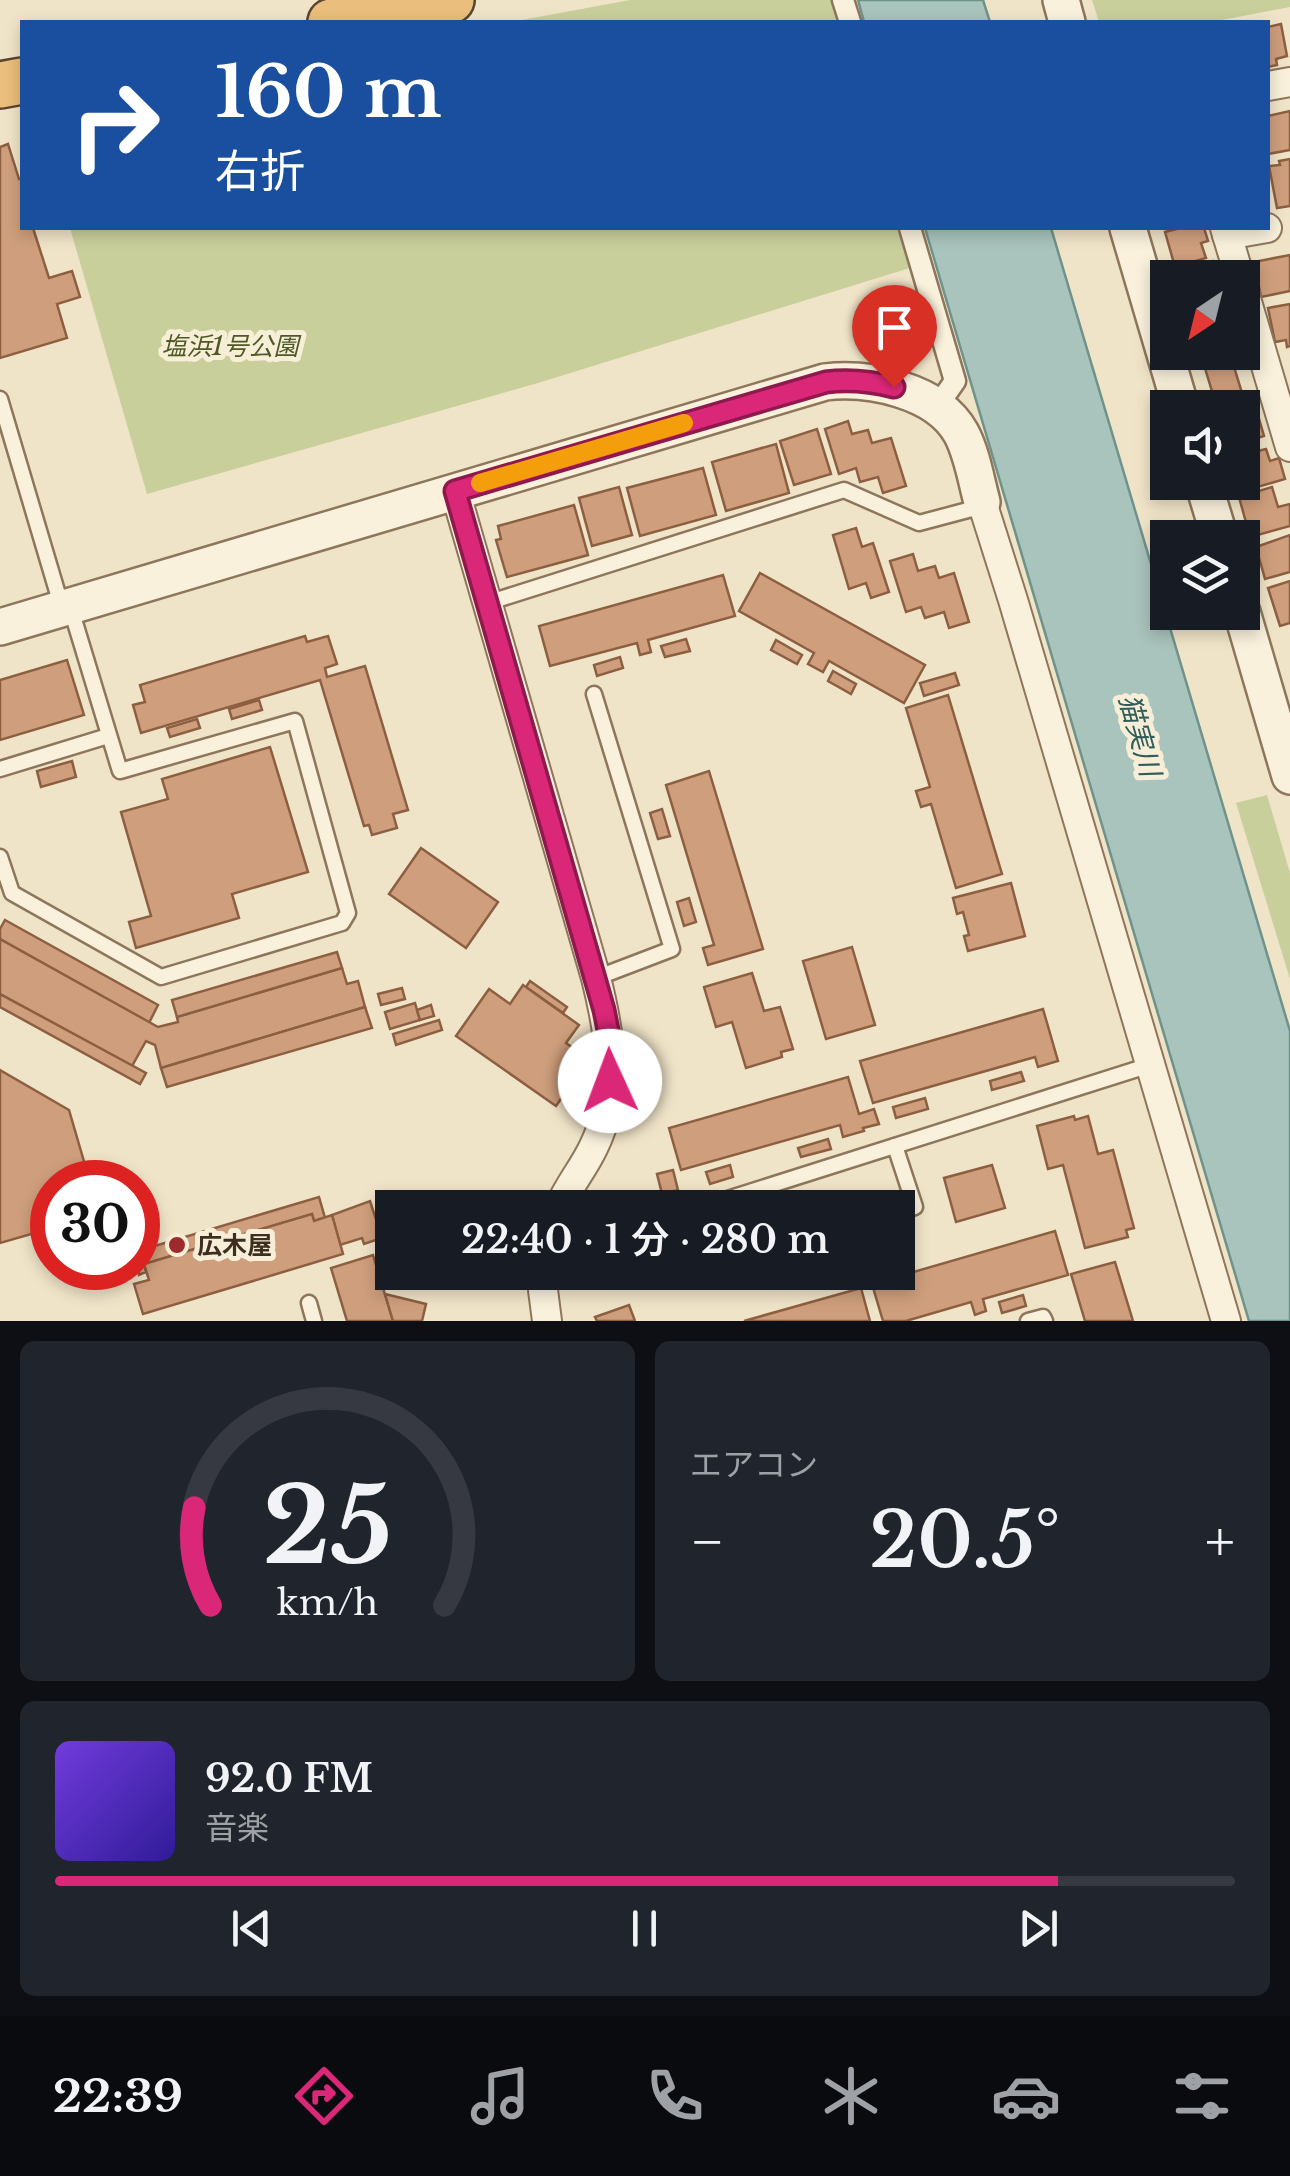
<!DOCTYPE html>
<html lang="ja">
<head>
<meta charset="utf-8">
<style>
	body { margin:0; font-family:"Libre Baskerville","Noto Sans JP",serif; background:#20242c; color:#f1f3f6; height:100vh; display:flex; flex-direction:column; font-size:38px; white-space:nowrap }
	* { box-sizing:border-box; margin:0 }
	p { font-size:32px; color:#9ea1a6 }
	.icon { flex:none; width:55px; height:55px; fill:none; stroke:currentColor; stroke-width:2; stroke-linecap:round; stroke-linejoin:round }
	.map { position:relative; height:1321px; overflow:hidden }
	.drawer { display:flex; flex-direction:column; gap:20px; padding:20px; background:#0d0f14; flex:1 }
	.drawer>* { flex:none }
	.banner { position:absolute; left:20px; top:20px; width:1250px; height:210px; border-radius:0px; box-shadow:0 5px 15px #0003; background:#1a4fa0; color:#fff; overflow:hidden }
	.needle { width:65px; rotate:215deg }
	.tools { position:absolute; left:1150px; top:260px; display:grid; gap:20px }
	.tools a { display:grid; place-items:center; width:110px; height:110px; border-radius:0px; background:#171b24; box-shadow:0 5px 15px #0003; font-size:50px }
	.speed { position:absolute; left:30px; top:1160px; display:flex; gap:20px; font-size:50px; font-weight:700; text-align:center }
	.speed>* { display:grid; place-content:center; width:130px; height:130px; border-radius:50%; background:#171b24; box-shadow:0 5px 15px #0003; line-height:1 }
	.speed .limit { border:15px solid #d22; background:#fff; color:#111 }
	.pin { position:absolute; display:grid; place-items:center; width:85px; height:85px; color:#fff; margin:-102px -42px; border-radius:50% 50% 50% 0; rotate:-45deg; box-shadow:0 0 10px #0007 }
	.pin .icon { rotate:45deg }
	.me { position:absolute; width:110px; margin:-55px; rotate:358deg; stroke-linejoin:round; filter:drop-shadow(0 0 8px #0008) }
	.turn { display:flex; align-items:center; gap:35px; height:210px; padding:0 30px; font-size:45px }
	.turn .icon { width:130px; height:130px; stroke-width:2.5 }
	.turn b { display:block; font-size:70px; line-height:85px }
	.big { font-size:75px; font-weight:600; line-height:1.1 }
	.drawer .card { flex:1; display:flex; flex-direction:column; justify-content:center; gap:15px; min-width:0; padding:0 35px; border-radius:15px; background:#20242c }
	.drawer .dial { align-items:center; gap:0 }
	.dial svg { height:260px; overflow:visible; fill:none; stroke:#363941; stroke-width:7; stroke-linecap:round; text-anchor:middle }
	.dial text { fill:#f1f3f6; stroke:none }
	.song { display:flex; align-items:center; gap:30px }
	.cover { width:120px; height:120px; border-radius:15px; background:linear-gradient(135deg,hsl(260 70% 55%),hsl(250 70% 35%)) }
	.played { height:10px; border-radius:5px; background:linear-gradient(90deg,#db2777 85%,#363941 85%) }
	.keys { display:flex; justify-content:space-around; direction:ltr }
	.heat { display:flex; justify-content:space-between; align-items:center; font-size:55px; direction:ltr }
	.drawer .tiles { flex:1; display:grid; gap:20px; grid-template-columns:1fr 1fr }
	.card:last-child { grid-column:span 2 }
	.trip { position:absolute; left:375px; top:1190px; width:540px; height:100px; border-radius:0px; background:#171b24; box-shadow:0 5px 15px #0003; font-weight:600; line-height:100px; text-align:center }
	.menu { display:flex; height:160px; justify-content:space-around; align-items:center; background:#090b0e; color:#9ea1a6 }
	.menu .icon { width:70px; height:70px }
	.menu .active { color:#db2777 }
	.menu b { font-size:45px; color:#f1f3f6 }
	.map>svg:first-child { display:block }
	.green { fill:#c9cf9b }
	.water { fill:#a9c4bc; stroke:#6f938a; stroke-width:2.5 }
	.building { fill:#cf9f7d; stroke:#8d5f41; stroke-width:2.5 }
	.lines { fill:none; stroke-linecap:round; stroke-linejoin:round }
	.service-casing { stroke:#8d765c; stroke-width:19 }
	.pedestrian-casing { stroke:#8d765c; stroke-width:25 }
	.minor-casing { stroke:#8d765c; stroke-width:32 }
	.tertiary-casing { stroke:#8d765c; stroke-width:40 }
	.trunk-casing { stroke:#5b4430; stroke-width:50 }
	.service { stroke:#faf1dc; stroke-width:14 }
	.pedestrian { stroke:#faf1dc; stroke-width:20 }
	.minor { stroke:#faf1dc; stroke-width:28 }
	.tertiary { stroke:#faf1dc; stroke-width:35 }
	.trunk { stroke:#eabe7c; stroke-width:45 }
	.route-casing { stroke:#8e194d; stroke-width:25 }
	.route { stroke:#db2777; stroke-width:18 }
	.slow { stroke:#f59e0b; stroke-width:18 }
	.poi-dot { fill:#9e2a2b; stroke:#f7eed8; stroke-width:4 }
	.labels { text-anchor:middle; stroke-width:10; stroke-linejoin:round; paint-order:stroke }
	.park-label { font-size:25px; font-style:italic; fill:#4d5a26; stroke:#f7eed8 }
	.poi-label { font-size:25px; font-weight:bold; fill:#3d2e20; stroke:#f7eed8; text-anchor:start }
	.water-label { font-size:28px; font-style:italic; fill:#2f5d5a; stroke:#f7eed8 }
</style>
</head>
<body>
<div class="map">
<svg width="1290" height="1321" viewBox="0 0 1290 1321">
	<rect width="100%" height="100%" fill="#f0e4c8"/>
	<g class="green">
		<polygon points="630,0 831,0 838,22 511,22"/>
		<polygon points="1092,0 1290,0 1290,7 1211,22 1099,22"/>
		<polygon points="70,228 901,228 913,267 538,383 147,494"/>
		<polygon points="1267,795 1290,873 1290,979 1236,803"/>
	</g>
	<g class="water">
		<polygon points="858,0 983,0 990,22 864,22"/>
		<polygon points="925,228 1051,228 1290,1031 1290,1321 1249,1321"/>
	</g>
	<g class="building">
		<polygon points="1264,22 1268,22 1268,27 1281,24 1287,56 1276,59 1277,65 1268,67 1268,22"/>
		<polygon points="1290,111 1290,150 1268,154 1268,116"/>
		<polygon points="8,144 19,179 22,178 22,228 33,228 49,278 72,271 80,297 57,304 67,338 0,358 0,147"/>
		<polygon points="1290,159 1290,206 1277,208 1269,166 1280,165 1279,161"/>
		<polygon points="1180,228 1204,228 1208,241 1201,243 1206,258 1175,267 1165,232"/>
		<polygon points="1290,255 1290,291 1261,297 1254,262"/>
		<polygon points="1213,261 1217,272 1221,271 1222,278 1174,278 1173,273"/>
		<polygon points="1290,304 1290,346 1287,347 1286,340 1275,342 1268,308"/>
		<polygon points="1231,357 1242,393 1215,401 1204,365"/>
		<polygon points="1253,398 1264,436 1242,443 1242,408 1220,408"/>
		<polygon points="848,421 852,434 868,430 872,443 891,438 906,486 883,493 878,477 860,482 856,468 839,474 825,429"/>
		<polygon points="817,429 831,474 794,485 780,441"/>
		<polygon points="776,444 789,493 726,511 712,462"/>
		<polygon points="1266,449 1270,461 1279,458 1285,479 1240,492 1237,482 1242,482 1242,455"/>
		<polygon points="703,468 716,515 640,536 627,488"/>
		<polygon points="619,487 632,535 592,546 579,498"/>
		<polygon points="1272,487 1278,507 1290,504 1290,526 1250,537 1239,497"/>
		<polygon points="574,505 588,555 507,577 496,540 501,539 498,526"/>
		<polygon points="856,528 862,547 873,543 889,592 871,598 866,583 849,589 833,535"/>
		<polygon points="1290,535 1290,572 1265,579 1256,547"/>
		<polygon points="913,554 918,571 935,566 939,578 954,573 969,622 949,628 944,612 925,618 921,607 906,612 890,561"/>
		<polygon points="760,573 925,665 904,703 829,661 823,672 808,664 814,653 739,611"/>
		<polygon points="723,575 735,616 648,640 651,652 640,655 637,643 550,666 539,626"/>
		<polygon points="1290,581 1290,623 1280,626 1268,588"/>
		<polygon points="305,636 307,642 328,636 337,664 325,668 327,677 365,666 408,810 393,814 397,828 372,835 369,825 364,826 320,680 141,733 133,705 145,702 140,685"/>
		<polygon points="686,639 690,651 665,657 661,646"/>
		<polygon points="776,640 802,655 797,664 771,650"/>
		<polygon points="620,657 623,668 597,676 594,665"/>
		<polygon points="67,660 84,715 0,740 0,680"/>
		<polygon points="833,671 856,684 851,694 828,681"/>
		<polygon points="955,673 959,685 924,696 920,683"/>
		<polygon points="948,695 1002,874 956,888 931,804 921,807 916,791 930,787 906,708"/>
		<polygon points="259,700 262,710 232,719 229,709"/>
		<polygon points="197,719 200,728 170,737 167,728"/>
		<polygon points="270,747 308,872 232,894 239,918 136,948 129,922 151,916 121,812 168,799 162,779"/>
		<polygon points="72,761 76,777 41,787 37,771"/>
		<polygon points="709,771 763,949 708,965 703,948 714,945 666,785"/>
		<polygon points="662,809 670,836 658,839 650,813"/>
		<polygon points="421,848 498,902 466,948 389,894"/>
		<polygon points="1011,883 1025,936 968,951 964,936 969,935 963,912 957,914 953,898"/>
		<polygon points="689,898 696,922 684,926 677,902"/>
		<polygon points="5,920 158,1005 149,1023 0,939 0,929"/>
		<polygon points="0,939 158,1027 178,1022 177,1017 342,968 347,984 358,981 365,1007 161,1068 155,1045 146,1041 132,1066 0,994"/>
		<polygon points="852,947 875,1025 826,1039 803,961"/>
		<polygon points="337,952 342,968 177,1017 172,1000"/>
		<polygon points="752,973 764,1011 780,1007 793,1049 781,1052 782,1057 746,1068 732,1022 716,1027 704,987"/>
		<polygon points="530,981 567,1007 563,1013 526,987"/>
		<polygon points="523,985 579,1025 566,1043 589,1059 556,1106 456,1036 489,989 510,1004"/>
		<polygon points="402,988 405,999 381,1005 378,994"/>
		<polygon points="0,994 146,1073 140,1084 0,1007"/>
		<polygon points="415,1003 420,1020 390,1029 385,1012"/>
		<polygon points="431,1005 434,1016 420,1020 417,1010"/>
		<polygon points="365,1007 372,1028 167,1087 161,1068"/>
		<polygon points="1043,1009 1058,1061 1038,1067 1035,1057 873,1103 860,1061"/>
		<polygon points="439,1020 442,1030 396,1045 393,1034"/>
		<polygon points="0,1070 69,1110 90,1182 52,1182 52,1228 0,1243"/>
		<polygon points="1021,1072 1024,1081 992,1090 990,1081"/>
		<polygon points="848,1077 859,1114 874,1109 879,1124 863,1128 864,1131 843,1137 840,1125 681,1170 669,1128"/>
		<polygon points="925,1098 928,1109 896,1118 893,1107"/>
		<polygon points="1074,1116 1075,1120 1088,1116 1098,1154 1113,1150 1134,1228 1126,1230 1128,1237 1085,1248 1063,1165 1048,1169 1037,1126"/>
		<polygon points="828,1139 831,1149 801,1157 798,1148"/>
		<polygon points="730,1165 733,1177 710,1184 706,1172"/>
		<polygon points="992,1165 1005,1208 956,1222 944,1178"/>
		<polygon points="673,1170 678,1190 662,1194 657,1174"/>
		<polygon points="319,1197 325,1218 314,1221 312,1214 144,1264 146,1272 139,1275 138,1251"/>
		<polygon points="647,1197 650,1208 609,1208"/>
		<polygon points="370,1201 382,1238 364,1244 362,1238 340,1245 332,1215"/>
		<polygon points="312,1214 314,1221 332,1215 343,1254 143,1314 134,1284 149,1280 144,1264"/>
		<polygon points="1055,1231 1068,1275 983,1299 986,1311 975,1315 971,1302 906,1321 883,1321 872,1284"/>
		<polygon points="373,1255 393,1321 347,1321 331,1268"/>
		<polygon points="1115,1262 1133,1321 1085,1321 1071,1274"/>
		<polygon points="861,1288 870,1321 744,1321"/>
		<polygon points="385,1294 426,1304 422,1321 393,1321"/>
		<polygon points="1023,1295 1026,1306 1002,1313 999,1302"/>
		<polygon points="629,1305 635,1321 597,1321 595,1317"/>
	</g>
	<g class="lines">
		<defs>
			<g id="service">
				<polyline points="0,399 62,608"/>
				<polyline points="487,603 844,490 919,523 983,506"/>
				<polyline points="594,694 672,949 596,978"/>
				<polyline points="0,769 108,736"/>
				<polyline points="0,857 12,893 161,977 342,923 348,913 295,721 120,771 70,606"/>
				<polyline points="895,1146 915,1207 898,1213"/>
				<polyline points="699,1208 1150,1065"/>
				<polyline points="705,1278 721,1272"/>
				<polyline points="309,1303 314,1321"/>
				<polyline points="1028,1321 1043,1317 1045,1321"/>
			</g>
			<g id="pedestrian">
				<polyline points="843,0 850,22"/>
				<polyline points="910,228 955,381 936,408"/>
			</g>
			<g id="minor">
				<polyline points="1268,86 1290,82"/>
				<polyline points="1225,228 1240,278"/>
				<polyline points="1227,235 1267,228"/>
				<polyline points="1242,285 1290,447"/>
				<path d="M455,491L596,978C610,1034 620,1092 594,1146C584,1168 568,1186 559,1208"/>
				<polyline points="982,502 1013,600 1226,1321"/>
				<polyline points="544,1272 543,1290 547,1321"/>
			</g>
			<g id="tertiary">
				<polyline points="1061,0 1067,22"/>
				<polyline points="1128,228 1181,408"/>
				<polyline points="1203,482 1220,538"/>
				<polyline points="1242,612 1290,776"/>
				<path d="M0,627L825,382C869,377 937,390 961,433C972,453 976,480 982,502"/>
			</g>
			<g id="trunk">
				<polyline points="331,22 451,0"/>
				<polyline points="0,85 22,81"/>
			</g>
		</defs>
		<use href="#service" class="service-casing"/>
		<use href="#pedestrian" class="pedestrian-casing"/>
		<use href="#minor" class="minor-casing"/>
		<use href="#tertiary" class="tertiary-casing"/>
		<use href="#trunk" class="trunk-casing"/>
		<use href="#service" class="service"/>
		<use href="#pedestrian" class="pedestrian"/>
		<use href="#minor" class="minor"/>
		<use href="#tertiary" class="tertiary"/>
		<use href="#trunk" class="trunk"/>
	</g>
	<g class="lines">
		<defs>
			<path id="route" d="M610,1081L609,1035L604,1010L455,491L826,382C850,379 870,381 894,387"/>
		</defs>
		<use href="#route" class="route-casing"/>
		<use href="#route" class="route"/>
		<polyline class="slow" points="480,483 684,423"/>
	</g>
	<circle class="poi-dot" cx="177" cy="1245" r="10"/>
	<g class="labels">
		<g class="park-label">
			<text x="230" y="355">塩浜1号公園</text>
		</g>
		<g class="poi-label">
			<text x="197" y="1254">広木屋</text>
		</g>
		<g class="water-label">
			<text transform="translate(1140 735) rotate(74)" y="10">猫実川</text>
		</g>
	</g>
</svg>
<div class="tools">
<a><svg class="needle" viewBox="-14 -14 28 28"><path d="M0-13l5 13h-10z" fill="#e53935"/><path d="M0 13l5-13h-10z" fill="#9ea1a6"/></svg></a>
<a><svg class="icon" aria-label="sound" viewBox="0 0 24 24"><path d="M4 9h4l5-4v14l-5-4H4zM17 9q2 3 0 6"/></svg></a>
<a><svg class="icon" aria-label="layers" viewBox="0 0 24 24"><path d="M12 4l9 5-9 5-9-5zM3 14l9 5 9-5"/></svg></a>
</div>
<div class="speed"><div class="limit">30</div></div>
<div class="pin" style="left:894px;top:387px;background:#d93025"><svg class="icon" aria-label="arrive" viewBox="0 0 24 24"><path d="M6 21V4h12l-3 4 3 4H6"/></svg></div>
<svg class="me" style="left:610px;top:1081px" viewBox="-20 -20 40 40"><circle r="19" fill="#fff"/><path d="M0-13L10 11 0 6-10 11z" fill="#db2777"/></svg>
<div class="trip">22:40 · 1 分 · 280 m</div>
<div class="banner">
<div class="turn"><svg class="icon" aria-label="right" viewBox="0 0 24 24"><path d="M7 20v-9h11M14 6l5 5-5 5"/></svg><div><b>160 m</b>右折</div></div>
</div>
</div>
<section class="drawer">
<div class="tiles">
<div class="card dial"><svg viewBox="0 0 100 80">
<path d="M14 69A42 42 0 1 1 86 69"/>
<path d="M14 69A42 42 0 0 1 9 39" stroke="#db2777"/>
<text x="50" y="56" font-size="32" font-weight="700">25</text>
<text x="50" y="72" font-size="11">km/h</text>
</svg></div>
<div class="card"><p>エアコン</p>
<div class="heat"><a>−</a><b class="big">20.5°</b><a>+</a></div>
</div>
<div class="card">
<div class="song"><i class="cover"></i><div><b>92.0 FM</b><p>音楽</p></div></div>
<div class="played"></div>
<div class="keys"><svg class="icon" aria-label="previous" viewBox="0 0 24 24"><path d="M18 5L8 12l10 7zM5 5v14"/></svg><svg class="icon" aria-label="pause" viewBox="0 0 24 24"><path d="M8 5v14M16 5v14"/></svg><svg class="icon" aria-label="next" viewBox="0 0 24 24"><path d="M6 5l10 7-10 7zM19 5v14"/></svg></div>
</div>
</div>
</section>
<nav class="menu">
<b>22:39</b>
<svg class="icon active" aria-label="directions" viewBox="0 0 24 24"><path d="M12 3l9 9-9 9-9-9zM9 14v-3h6M13 9l2 2-2 2"/></svg>
<svg class="icon" aria-label="music" viewBox="0 0 24 24"><path d="M9 18V5l10-2v13"/><circle cx="6" cy="18" r="3"/><circle cx="16" cy="16" r="3"/></svg>
<svg class="icon" aria-label="phone" viewBox="0 0 24 24"><path d="M5 4h4l2 5-3 2q2 4 5 5l2-3 5 2v4C11 20 4 13 5 4z"/></svg>
<svg class="icon" aria-label="climate" viewBox="0 0 24 24"><path d="M12 3v18M4 7l16 10M4 17L20 7"/></svg>
<svg class="icon" aria-label="car" viewBox="0 0 24 24"><path d="M5 17H2v-5l4-1 3-4h7l3 4 3 1v5h-3M9 17h6M6 11h13"/><circle cx="7" cy="17" r="2"/><circle cx="17" cy="17" r="2"/></svg>
<svg class="icon" aria-label="filters" viewBox="0 0 24 24"><path d="M4 7h16M4 17h16"/><circle cx="9" cy="7" r="2"/><circle cx="15" cy="17" r="2"/></svg>
</nav>
</body>
</html>
